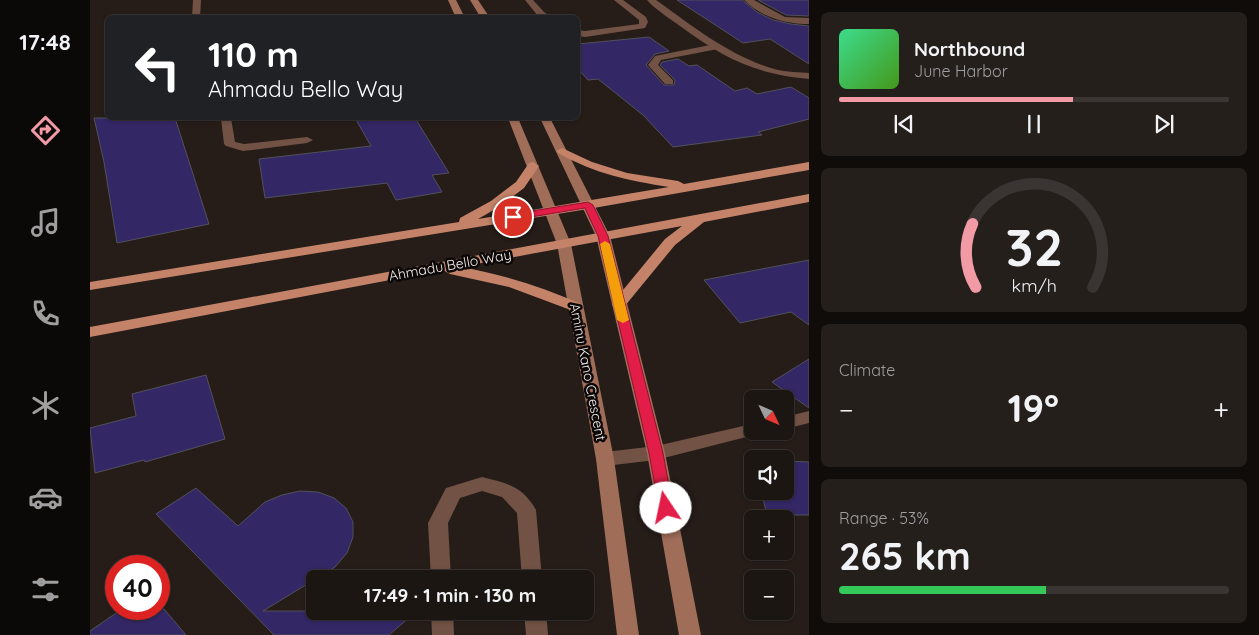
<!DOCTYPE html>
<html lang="en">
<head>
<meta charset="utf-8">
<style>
	body { margin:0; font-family:Quicksand,sans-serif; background:#251f1c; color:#f1f3f6; height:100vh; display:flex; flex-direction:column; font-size:19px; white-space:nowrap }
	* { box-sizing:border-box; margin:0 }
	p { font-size:16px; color:#a09fa0 }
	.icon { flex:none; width:28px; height:28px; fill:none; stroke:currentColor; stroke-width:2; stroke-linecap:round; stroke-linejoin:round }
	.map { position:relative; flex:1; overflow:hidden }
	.side { display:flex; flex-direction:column; gap:12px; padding:12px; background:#0f0c0a; width:450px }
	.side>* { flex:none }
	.guide { position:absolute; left:15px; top:15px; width:475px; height:105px; border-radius:8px; box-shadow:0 1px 4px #0004,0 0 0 1px #3a3533; background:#202124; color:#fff; overflow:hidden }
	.needle { width:32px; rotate:134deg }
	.fabs { position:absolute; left:654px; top:390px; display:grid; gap:10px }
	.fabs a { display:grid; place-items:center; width:50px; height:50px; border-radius:8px; background:#1c1613; box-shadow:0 1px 4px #0004,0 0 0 1px #3a3533; font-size:25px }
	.speed { position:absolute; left:15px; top:555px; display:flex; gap:10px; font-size:25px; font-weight:700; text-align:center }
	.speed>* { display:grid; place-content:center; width:65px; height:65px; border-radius:50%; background:#1c1613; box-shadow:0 1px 4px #0004,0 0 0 1px #3a3533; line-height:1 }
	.speed .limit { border:8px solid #d22; background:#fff; color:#111 }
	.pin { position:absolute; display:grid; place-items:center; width:42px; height:42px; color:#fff; margin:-21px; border:2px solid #fff; border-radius:50%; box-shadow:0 1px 5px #0007 }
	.me { position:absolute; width:55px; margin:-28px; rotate:349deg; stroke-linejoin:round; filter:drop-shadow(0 0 4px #0008) }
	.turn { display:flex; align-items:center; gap:18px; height:105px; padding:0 20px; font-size:22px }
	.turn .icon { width:65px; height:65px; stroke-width:2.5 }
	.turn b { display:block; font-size:35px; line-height:42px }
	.big { font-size:38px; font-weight:800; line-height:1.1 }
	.side .tile { flex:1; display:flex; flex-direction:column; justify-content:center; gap:8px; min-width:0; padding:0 18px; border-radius:8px; background:#251f1c }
	.side .dial { align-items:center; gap:0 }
	.dial svg { height:130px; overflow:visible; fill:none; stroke:#3a3533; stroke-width:7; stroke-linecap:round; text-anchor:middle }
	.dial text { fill:#f1f3f6; stroke:none }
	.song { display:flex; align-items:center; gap:15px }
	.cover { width:60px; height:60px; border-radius:8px; background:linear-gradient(135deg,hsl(150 70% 55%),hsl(100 70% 35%)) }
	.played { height:5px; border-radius:2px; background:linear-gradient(90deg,#f39aa7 60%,#3a3533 60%) }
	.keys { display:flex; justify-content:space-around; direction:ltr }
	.heat { display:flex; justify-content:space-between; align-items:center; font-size:28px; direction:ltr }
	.charge { height:8px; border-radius:4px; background:linear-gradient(90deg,#34c759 53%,#3a3533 0) }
	.trip { position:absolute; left:216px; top:570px; width:288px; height:50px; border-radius:8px; background:#1c1613; box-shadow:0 1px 4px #0004,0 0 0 1px #3a3533; font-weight:800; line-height:50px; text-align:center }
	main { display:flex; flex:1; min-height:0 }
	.dock { display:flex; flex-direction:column; width:90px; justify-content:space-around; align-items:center; background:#0b0908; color:#a09fa0 }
	.dock .icon { width:35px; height:35px }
	.dock .active { color:#f39aa7 }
	.dock b { font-size:22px; color:#f1f3f6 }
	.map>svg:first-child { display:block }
	.building { fill:#332765; stroke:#52515c }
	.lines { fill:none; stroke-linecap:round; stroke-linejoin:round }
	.lane { fill:#715245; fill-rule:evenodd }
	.street { fill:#715245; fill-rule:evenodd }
	.secondary { fill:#a06d59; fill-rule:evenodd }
	.primary { fill:#c48368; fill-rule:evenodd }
	.route { fill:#e11d48; stroke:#92132f }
	.slow { fill:#f59e0b }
	.labels { text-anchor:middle; stroke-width:5; stroke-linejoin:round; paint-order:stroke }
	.street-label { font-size:14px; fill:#f3ece9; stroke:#0c0807 }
</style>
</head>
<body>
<main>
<nav class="dock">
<b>17:48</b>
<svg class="icon active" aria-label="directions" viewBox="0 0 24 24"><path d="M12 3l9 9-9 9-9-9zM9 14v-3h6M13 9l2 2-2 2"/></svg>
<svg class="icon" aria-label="music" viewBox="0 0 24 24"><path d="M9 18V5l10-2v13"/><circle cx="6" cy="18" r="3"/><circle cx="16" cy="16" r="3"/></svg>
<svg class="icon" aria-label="phone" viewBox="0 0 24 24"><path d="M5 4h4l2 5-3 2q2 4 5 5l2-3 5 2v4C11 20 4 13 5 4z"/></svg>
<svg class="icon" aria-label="climate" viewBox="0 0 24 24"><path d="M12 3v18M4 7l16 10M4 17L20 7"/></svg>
<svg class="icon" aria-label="car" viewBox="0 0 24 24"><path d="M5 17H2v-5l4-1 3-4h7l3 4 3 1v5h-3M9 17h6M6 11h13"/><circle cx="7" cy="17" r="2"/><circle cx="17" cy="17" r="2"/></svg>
<svg class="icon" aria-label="filters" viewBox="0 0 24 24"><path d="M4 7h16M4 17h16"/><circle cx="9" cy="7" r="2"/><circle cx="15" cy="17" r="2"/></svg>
</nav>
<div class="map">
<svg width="719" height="635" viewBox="0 0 719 635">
	<rect width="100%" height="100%" fill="#261d19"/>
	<g class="building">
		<polygon points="587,0 652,0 667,12 683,20 701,24 719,26 719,64 680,39 653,43"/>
		<polygon points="668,0 719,0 719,16 696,15"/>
		<polygon points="559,37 579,51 565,54 556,65 574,85 584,85 585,80 570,65 572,62 588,59 599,66 607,65 645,91 657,88 667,94 701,87 719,98 719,119 668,132 672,135 583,147 553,115 508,79 498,80 488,69 488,44"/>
		<polygon points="4,118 85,118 119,224 27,243 14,162"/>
		<polygon points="265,118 325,118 359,173 342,175 352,192 306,200 297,183 175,198 169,159 281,146"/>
		<polygon points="719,260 719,325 701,312 650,323 614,280"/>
		<polygon points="719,359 719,408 682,382"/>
		<polygon points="116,375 135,439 55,462 54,460 5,473 0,428 46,416 42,394"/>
		<polygon points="695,461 719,462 719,515 677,515 671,491 695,491"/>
		<polygon points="106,488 148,526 175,502 192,495 210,491 228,492 244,498 256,508 263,522 263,537 257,553 245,567 173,611 327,611 299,635 184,635 66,514"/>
		<polygon points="32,609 74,609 96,635 0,635 0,631"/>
	</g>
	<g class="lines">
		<g class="lane">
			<polygon points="435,0 443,0 454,12 463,18 448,16"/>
			<polygon points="524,0 533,0 556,17 558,22 555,28 495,37 488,36 488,30 495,31 549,24 549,20"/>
			<polygon points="625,44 628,45 628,49 571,60 568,65 583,80 583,84 575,84 558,65 565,56"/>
			<path d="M392,477C416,483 433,486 446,510L452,579H432L427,513L412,497L392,491L370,498L358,523L361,579H341L338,523L356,488Z"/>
			<polygon points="341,611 363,611 364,635 342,635"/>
			<polygon points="434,611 456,611 458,635 436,635"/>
		</g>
		<g class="street">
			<polygon points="103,0 111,0 110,18 102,18"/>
			<path d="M557,0H566C604,27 642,58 688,70C698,72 709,72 719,73V79C664,74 634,58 590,26C579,18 566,10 557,0Z"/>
			<path d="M654,0H664L695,17L719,18V24C695,24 671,17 654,0Z"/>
			<polygon points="131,118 141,118 145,142 154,144 217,137 223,140 217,143 153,151 136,146 134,144"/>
			<polygon points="719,411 719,423 695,429 695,417"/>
			<polygon points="662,424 662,431 670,431 668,434 566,460 515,466 509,464 506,459 509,454 515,452 566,446"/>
		</g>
		<g class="secondary">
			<polygon points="358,0 366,0 375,18 366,18"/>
			<polygon points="380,0 388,0 400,18 391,18"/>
			<polygon points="418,118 428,118 481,244 524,459 549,635 527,635 506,459 467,244"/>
			<polygon points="450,118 460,118 520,236 575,453 611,635 589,635 557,453 506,236"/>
		</g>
		<g class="primary">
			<path d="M472,148L502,162L537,173L588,181L594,184L719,162V170L498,209L0,290V282L369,222L370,218L401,201L426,182L439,163L443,162L449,166L434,188L409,207L388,219L579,187C536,180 506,174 468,153L466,151Z"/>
			<path d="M719,194V202L614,222L585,245L534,307H524L522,304L524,301L575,239L592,226L370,267C412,274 452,287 491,304L493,307L491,310L486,312L419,287L360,274L353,270L0,337V327Z"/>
		</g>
	</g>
	<polygon class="route" points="498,202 503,205 518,236 573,453 583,508 581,512 576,513 571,512 569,508 559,453 508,236 495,208 423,220 418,217 423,214"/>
	<polygon class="slow" points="515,241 520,244 539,320 533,323 527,320 510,244"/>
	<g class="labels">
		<g class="street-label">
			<text transform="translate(360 265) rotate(-10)" y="5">Ahmadu Bello Way</text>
			<text transform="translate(498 372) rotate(79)" y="5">Aminu Kano Crescent</text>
		</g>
	</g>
</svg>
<div class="fabs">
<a><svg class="needle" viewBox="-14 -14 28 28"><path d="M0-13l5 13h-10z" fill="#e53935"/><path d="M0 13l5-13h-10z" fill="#a09fa0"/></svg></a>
<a><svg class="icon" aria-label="sound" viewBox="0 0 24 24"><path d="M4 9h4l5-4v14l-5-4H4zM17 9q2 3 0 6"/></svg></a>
<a>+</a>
<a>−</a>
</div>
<div class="speed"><div class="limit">40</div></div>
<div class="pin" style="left:423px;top:217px;background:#d93025"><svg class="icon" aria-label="arrive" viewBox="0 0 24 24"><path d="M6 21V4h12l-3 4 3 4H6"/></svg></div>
<svg class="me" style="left:576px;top:508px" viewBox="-20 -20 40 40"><circle r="19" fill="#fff"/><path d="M0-13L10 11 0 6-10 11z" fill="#e11d48"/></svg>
<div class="trip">17:49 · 1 min · 130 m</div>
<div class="guide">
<div class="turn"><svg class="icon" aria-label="left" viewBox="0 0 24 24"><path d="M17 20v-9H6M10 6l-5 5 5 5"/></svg><div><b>110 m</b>Ahmadu Bello Way</div></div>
</div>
</div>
<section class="side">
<div class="tile">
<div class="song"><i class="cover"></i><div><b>Northbound</b><p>June Harbor</p></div></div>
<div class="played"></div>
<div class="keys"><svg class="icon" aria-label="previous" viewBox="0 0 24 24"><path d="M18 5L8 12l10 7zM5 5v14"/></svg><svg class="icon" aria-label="pause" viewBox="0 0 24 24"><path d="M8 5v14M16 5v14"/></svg><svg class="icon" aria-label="next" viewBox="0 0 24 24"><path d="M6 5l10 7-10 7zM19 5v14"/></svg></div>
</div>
<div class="tile dial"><svg viewBox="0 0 100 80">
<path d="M14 69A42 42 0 1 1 86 69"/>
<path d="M14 69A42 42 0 0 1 12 30" stroke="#f39aa7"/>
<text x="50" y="56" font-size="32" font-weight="700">32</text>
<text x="50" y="72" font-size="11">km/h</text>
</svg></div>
<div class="tile"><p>Climate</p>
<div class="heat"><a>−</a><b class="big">19°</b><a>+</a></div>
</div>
<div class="tile"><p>Range · 53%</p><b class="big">265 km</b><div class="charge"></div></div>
</section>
</main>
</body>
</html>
